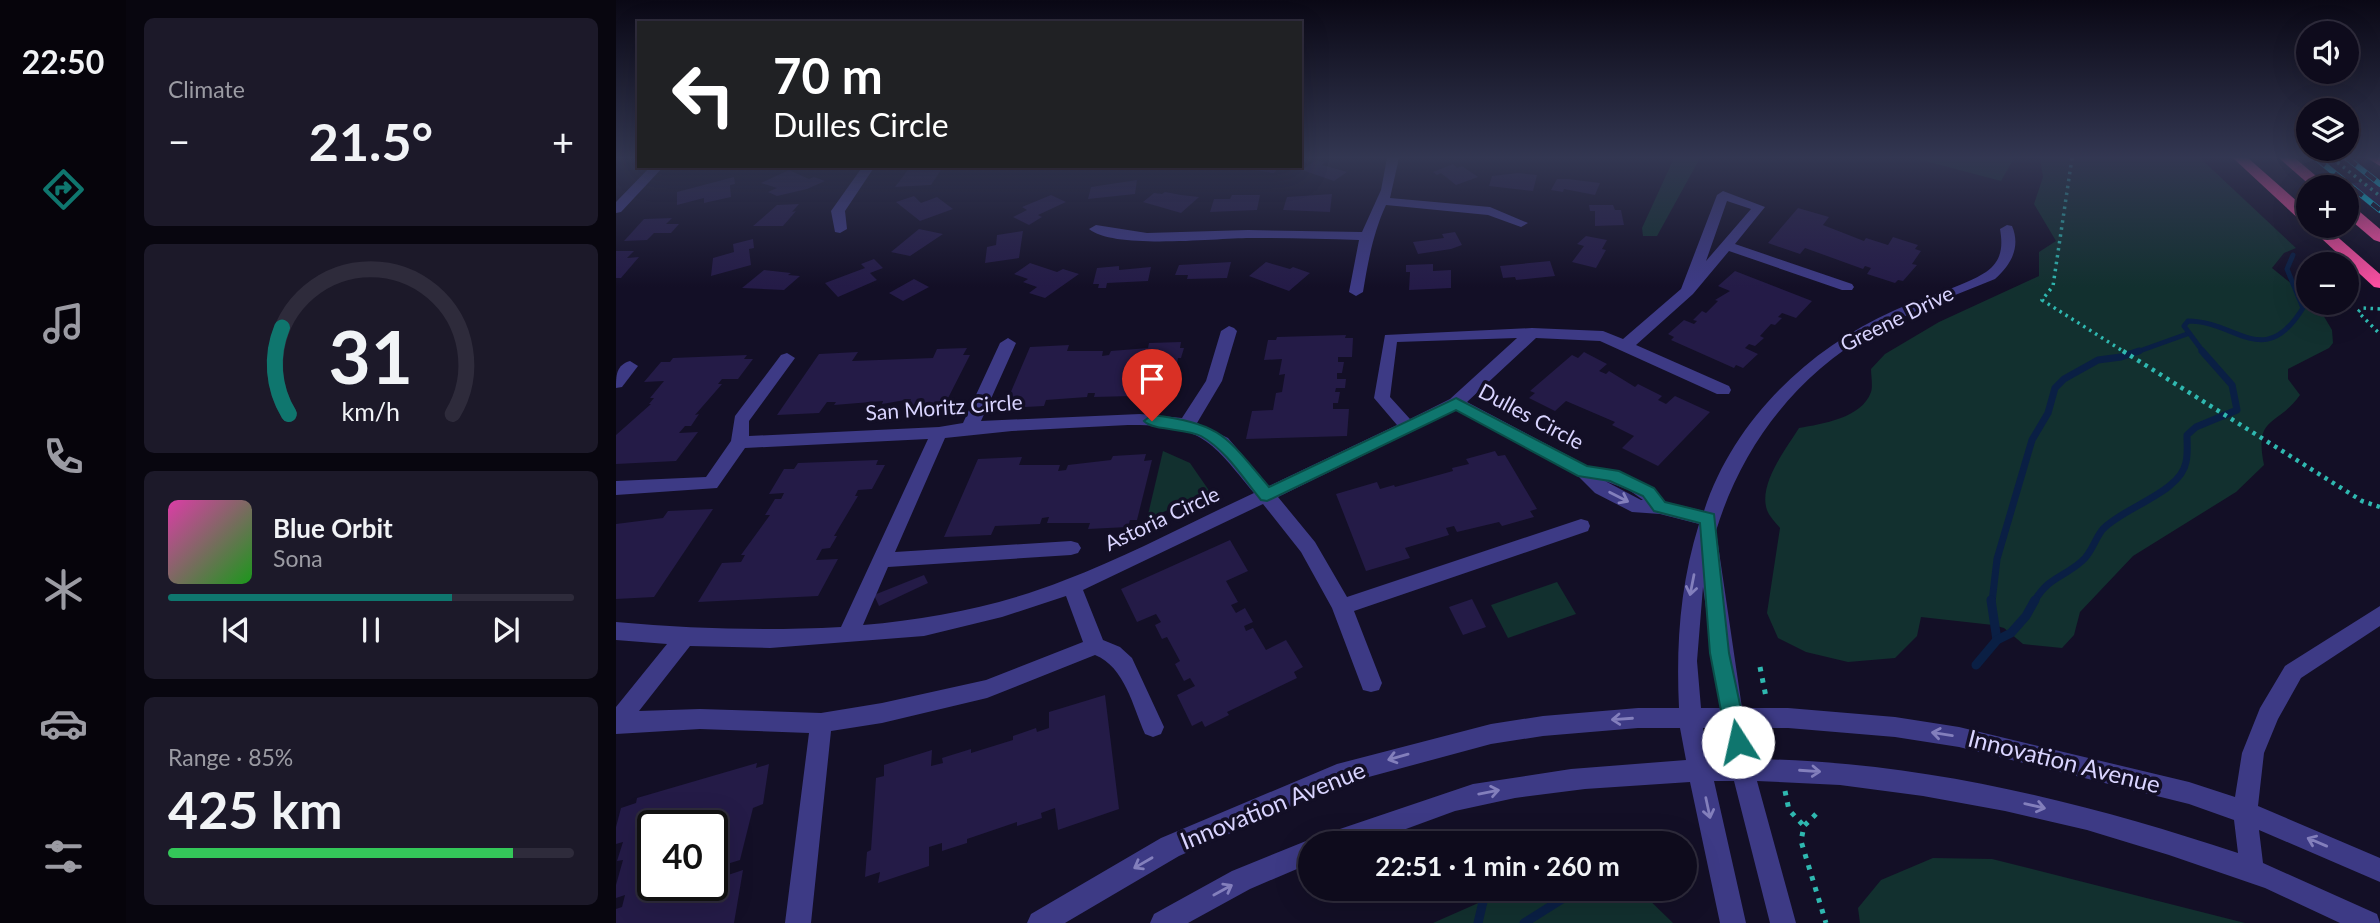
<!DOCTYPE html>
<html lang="en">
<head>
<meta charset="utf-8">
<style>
	body { margin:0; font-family:Lato,sans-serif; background:#1c1929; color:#f1f3f6; height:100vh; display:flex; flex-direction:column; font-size:26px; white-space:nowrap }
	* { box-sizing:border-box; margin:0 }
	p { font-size:23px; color:#9b9ba3 }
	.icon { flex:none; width:38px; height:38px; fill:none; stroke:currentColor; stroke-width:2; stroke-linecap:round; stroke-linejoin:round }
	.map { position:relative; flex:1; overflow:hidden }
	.details { display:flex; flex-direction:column; gap:18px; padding:18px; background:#08060f; width:490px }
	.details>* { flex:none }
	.banner { position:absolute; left:21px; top:21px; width:665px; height:147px; border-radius:0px; box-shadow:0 7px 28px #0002,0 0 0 2px #2e2b3b; background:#202124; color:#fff; overflow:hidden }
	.tools { position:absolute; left:1680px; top:21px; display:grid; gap:14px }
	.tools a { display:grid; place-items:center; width:63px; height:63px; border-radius:50%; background:#0e0b1c; box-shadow:0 7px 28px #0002,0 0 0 2px #2e2b3b; font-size:35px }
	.speed { position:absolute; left:21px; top:810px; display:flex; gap:14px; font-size:35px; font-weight:700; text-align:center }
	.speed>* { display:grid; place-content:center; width:91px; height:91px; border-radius:50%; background:#0e0b1c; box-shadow:0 7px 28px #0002,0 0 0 2px #2e2b3b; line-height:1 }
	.speed .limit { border:4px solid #111; border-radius:10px; background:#fff; color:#111 }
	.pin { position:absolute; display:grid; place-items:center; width:60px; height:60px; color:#fff; margin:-72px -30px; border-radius:50% 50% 50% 0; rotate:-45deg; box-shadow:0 0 7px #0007 }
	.pin .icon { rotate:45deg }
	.me { position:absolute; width:77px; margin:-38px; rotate:350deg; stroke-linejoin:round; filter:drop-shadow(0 0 5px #0008) }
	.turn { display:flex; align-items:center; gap:24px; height:147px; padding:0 21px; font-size:32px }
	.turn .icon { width:91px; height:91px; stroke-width:2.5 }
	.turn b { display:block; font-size:49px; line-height:60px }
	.big { font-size:52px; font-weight:700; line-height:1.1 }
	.details .tile { flex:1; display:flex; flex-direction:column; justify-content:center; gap:10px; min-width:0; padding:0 24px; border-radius:10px; background:#1c1929 }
	.details .dial { align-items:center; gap:0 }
	.dial svg { height:182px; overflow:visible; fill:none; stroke:#2e2b3b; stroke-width:7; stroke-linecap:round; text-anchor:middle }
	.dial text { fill:#f1f3f6; stroke:none }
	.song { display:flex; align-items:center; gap:21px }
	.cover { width:84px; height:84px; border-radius:10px; background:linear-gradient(135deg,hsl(320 70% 55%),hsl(120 70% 35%)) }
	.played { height:7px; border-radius:4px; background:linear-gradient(90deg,#0f766e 70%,#2e2b3b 70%) }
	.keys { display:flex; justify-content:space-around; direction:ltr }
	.heat { display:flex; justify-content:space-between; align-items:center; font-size:38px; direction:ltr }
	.charge { height:10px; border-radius:5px; background:linear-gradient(90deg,#34c759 85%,#2e2b3b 0) }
	.trip { position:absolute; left:682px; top:831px; width:399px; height:70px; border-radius:35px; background:#0e0b1c; box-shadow:0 7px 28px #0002,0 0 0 2px #2e2b3b; font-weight:700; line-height:70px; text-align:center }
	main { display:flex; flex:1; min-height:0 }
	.tabs { display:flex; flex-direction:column; width:126px; justify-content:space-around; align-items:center; background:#06040b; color:#9b9ba3 }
	.tabs .icon { width:49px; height:49px }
	.tabs .current { color:#0f766e }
	.tabs b { font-size:32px; color:#f1f3f6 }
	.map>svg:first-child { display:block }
	.green { fill:#12302f }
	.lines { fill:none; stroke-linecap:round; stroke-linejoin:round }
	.stream-far2 { stroke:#0a1f44; stroke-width:5 }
	.stream-far1 { stroke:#0a1f44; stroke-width:7 }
	.stream { stroke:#0a1f44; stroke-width:9 }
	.building { fill:#241b47; fill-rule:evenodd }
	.path-far2 { stroke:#2fb8b0; stroke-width:3.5; stroke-dasharray:2.5 4.5; stroke-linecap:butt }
	.path-far1 { stroke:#2fb8b0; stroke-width:4.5; stroke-dasharray:3.5 5; stroke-linecap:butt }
	.path { stroke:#2fb8b0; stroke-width:5; stroke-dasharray:4.5 7; stroke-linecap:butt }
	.minor { fill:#3d3a85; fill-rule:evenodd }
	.highway { fill:#ff4fa3; fill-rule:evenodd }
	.rail-casing { stroke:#00e5ff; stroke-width:6 }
	.rail { stroke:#130f26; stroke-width:4.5; stroke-dasharray:12; stroke-linecap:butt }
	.oneway { stroke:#837fbc }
	.route { fill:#0f766e; stroke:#0a4d48; stroke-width:2 }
	.labels { text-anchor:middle; stroke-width:7; stroke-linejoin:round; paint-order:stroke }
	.street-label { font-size:21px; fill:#d9d4ff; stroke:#130f26 }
	.near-street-label { font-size:24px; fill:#d9d4ff; stroke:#130f26 }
</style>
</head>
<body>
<main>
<nav class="tabs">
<b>22:50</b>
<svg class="icon current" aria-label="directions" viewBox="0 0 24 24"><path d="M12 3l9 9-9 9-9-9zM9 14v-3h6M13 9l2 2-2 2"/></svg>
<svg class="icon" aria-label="music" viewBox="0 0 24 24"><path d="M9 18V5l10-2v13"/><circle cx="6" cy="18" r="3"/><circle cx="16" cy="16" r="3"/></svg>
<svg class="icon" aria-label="phone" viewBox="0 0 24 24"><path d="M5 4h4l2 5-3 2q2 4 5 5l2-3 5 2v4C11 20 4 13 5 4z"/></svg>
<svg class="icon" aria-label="climate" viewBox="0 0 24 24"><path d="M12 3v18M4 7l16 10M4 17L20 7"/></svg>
<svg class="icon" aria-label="car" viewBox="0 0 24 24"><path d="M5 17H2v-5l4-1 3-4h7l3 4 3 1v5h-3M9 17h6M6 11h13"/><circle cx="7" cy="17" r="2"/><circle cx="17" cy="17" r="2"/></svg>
<svg class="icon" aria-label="filters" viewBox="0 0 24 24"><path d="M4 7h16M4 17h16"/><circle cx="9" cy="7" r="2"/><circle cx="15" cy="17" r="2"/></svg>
</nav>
<section class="details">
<div class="tile"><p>Climate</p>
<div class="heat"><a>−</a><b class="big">21.5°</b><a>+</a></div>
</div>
<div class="tile dial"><svg viewBox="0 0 100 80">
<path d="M14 69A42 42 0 1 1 86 69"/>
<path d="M14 69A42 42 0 0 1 11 31" stroke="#0f766e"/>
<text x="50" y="56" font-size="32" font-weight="700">31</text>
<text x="50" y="72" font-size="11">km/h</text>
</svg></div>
<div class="tile">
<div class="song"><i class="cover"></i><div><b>Blue Orbit</b><p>Sona</p></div></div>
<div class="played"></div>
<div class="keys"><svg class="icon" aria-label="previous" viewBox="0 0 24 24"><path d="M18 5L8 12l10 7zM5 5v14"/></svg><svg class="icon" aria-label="pause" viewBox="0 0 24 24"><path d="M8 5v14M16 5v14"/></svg><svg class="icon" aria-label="next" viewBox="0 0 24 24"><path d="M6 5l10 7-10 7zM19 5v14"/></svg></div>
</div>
<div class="tile"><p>Range · 85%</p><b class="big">425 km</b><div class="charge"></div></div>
</section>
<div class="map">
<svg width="1764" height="923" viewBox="0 0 1764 923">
	<rect width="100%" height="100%" fill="#130f26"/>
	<g class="green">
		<polygon points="1058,158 1084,158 1041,236 1027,236 1026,228"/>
		<polygon points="1298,158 1398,158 1385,181"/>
		<path d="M1424,158H1584L1680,248L1668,253L1656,268L1692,297V303H1700L1716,330L1717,343L1713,348L1672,369V379L1684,395C1660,428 1638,415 1648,465L1620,492L1517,556L1464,612L1458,635L1446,648L1407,644L1388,628L1377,625L1305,617L1301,636L1279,658L1232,662L1190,652L1162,638L1151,613L1164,528C1160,523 1153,516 1151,510C1142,484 1170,449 1183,428C1206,424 1246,418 1255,392C1257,386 1255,375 1255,369L1269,354L1323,322L1423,276V252L1440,241L1418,204L1427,177Z"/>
		<polygon points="547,451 574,463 594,492 531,519"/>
		<polygon points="941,582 960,614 892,638 875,605"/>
		<polygon points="1317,858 1376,859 1629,923 1244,923 1242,908 1265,880"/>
		<polygon points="894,889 1022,889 1057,923 817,923"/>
	</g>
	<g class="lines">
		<g class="stream-far2">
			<polyline points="1518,353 1571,334"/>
			<path d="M1588,353L1568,326L1572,321C1621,321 1648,371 1687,308L1671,269L1677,255"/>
		</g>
		<g class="stream-far1">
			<polyline points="1376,602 1381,559 1416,440 1432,413 1439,388 1448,379 1482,360 1505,357 1523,351"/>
			<path d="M1418,602C1432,577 1447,578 1466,561C1476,553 1479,538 1487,529C1508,507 1565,492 1570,462C1572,454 1571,444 1571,435L1580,427L1621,410L1616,385L1586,351"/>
		</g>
		<g class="stream">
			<polyline points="1375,600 1381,640"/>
			<polyline points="1360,665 1381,640 1395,633 1410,616 1419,600"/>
			<polyline points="862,923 870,889"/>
			<polyline points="908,923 962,889"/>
		</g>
	</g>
	<g class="building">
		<polygon points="700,160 709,162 706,165 731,172 718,181 686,170"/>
		<polygon points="837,164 841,168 846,166 862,177 840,185 825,173 821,175 817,172"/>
		<polygon points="634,166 663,166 658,173 632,169"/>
		<polygon points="294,167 307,166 327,167 315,185 279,187"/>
		<polygon points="173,170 193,179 198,177 209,181 191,189 161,196 152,192 161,188 145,183"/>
		<polygon points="902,173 921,175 917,191 873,186 876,176"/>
		<polygon points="118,177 119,184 114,185 115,197 88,203 88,198 61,205 61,192"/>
		<polygon points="941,179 952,179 984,183 979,195 948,189 947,192 935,190"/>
		<polygon points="521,180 519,194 472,199 475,187"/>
		<polygon points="1764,182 1764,214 1725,183"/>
		<polygon points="549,192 565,195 583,197 565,213 527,202 538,193 546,194"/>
		<polygon points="716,194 714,212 667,210 671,197"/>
		<polygon points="435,195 450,202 422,215 426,217 413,225 397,217 411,210 406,207"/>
		<polygon points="616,195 644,195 641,210 594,212 598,199 614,199"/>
		<polygon points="298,196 305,203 321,197 337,209 304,221 280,202"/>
		<polygon points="183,204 176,212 180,211 167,226 137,226 161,205"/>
		<polygon points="973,205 997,205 999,210 1005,210 1008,225 979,226 979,211 974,211"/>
		<polygon points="1182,208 1213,217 1207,225 1248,241 1250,238 1272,245 1277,237 1302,245 1299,249 1305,251 1296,264 1301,265 1287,281 1282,280 1279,283 1251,274 1255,268 1249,266 1247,269 1189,248 1184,254 1152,243"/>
		<polygon points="56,218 50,224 63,224 55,233 38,233 31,240 8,241 28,219"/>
		<polygon points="303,229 327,234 294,256 275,252"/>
		<polygon points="407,231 403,258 369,263 371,247 380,245 381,235"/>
		<polygon points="839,232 846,245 835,249 802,254 797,242 828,238 826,234"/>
		<polygon points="970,236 991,240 986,249 990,250 980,268 956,262 968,246 961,244"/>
		<polygon points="137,239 138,248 133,249 135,265 95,276 97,258 118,252 117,244"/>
		<polygon points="0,251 18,251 11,258 23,257 5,278 0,278"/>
		<polygon points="258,259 267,268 254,273 261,280 222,297 209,283 249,268 245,264"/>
		<polygon points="934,261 939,276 900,280 899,277 887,278 884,266"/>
		<polygon points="615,262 611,278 571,279 572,275 559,275 563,265"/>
		<polygon points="650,262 674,269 677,267 694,273 673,291 633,276"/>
		<polygon points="414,263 441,272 447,269 463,274 429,298 413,293 421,287 407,282 412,279 398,274"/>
		<polygon points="817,264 817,271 835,270 835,288 793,290 794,272 790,272 790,265"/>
		<polygon points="503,266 503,270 535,267 532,281 491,283 490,288 482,288 483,284 477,284 481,268"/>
		<polygon points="148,270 175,273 172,275 184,276 168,290 126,288"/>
		<polygon points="1119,271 1196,301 1180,318 1166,313 1162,317 1166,318 1159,325 1155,324 1144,336 1148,338 1139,346 1133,344 1129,348 1142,354 1127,368 1120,365 1118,368 1055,340 1058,337 1052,334 1068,320 1078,324 1081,321 1077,320 1086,311 1090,313 1102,301 1099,300 1114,291 1102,286"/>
		<polygon points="298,279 313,287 287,301 273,293"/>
		<polygon points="730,335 729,338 737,338 736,357 722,357 722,362 728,362 726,373 721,373 721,379 730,379 729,388 720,388 719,392 724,392 722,403 717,403 717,409 733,409 731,436 630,439 636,411 657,410 660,393 666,392 669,374 663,375 666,359 648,360 652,340 660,340 661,337"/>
		<polygon points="565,342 564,348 568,348 565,358 562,358 555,396 548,396 548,399 515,400 516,396 478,397 479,393 472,393 471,397 430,400 428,406 388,408 414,347 453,345 451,351 487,351 486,356 493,355 495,351 532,348 533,343"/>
		<polygon points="351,348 347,355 354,355 330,402 325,402 322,407 290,408 295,399 266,404 267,401 218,405 220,402 211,402 203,413 161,415 203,354 242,352 236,361 317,358 321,349"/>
		<polygon points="968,352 991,364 983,371 990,374 993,371 1019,387 1022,384 1046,396 1042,400 1050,404 1059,396 1094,412 1042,466 1006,448 1018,436 996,425 999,422 950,401 939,411 913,398 919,393 914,391 956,355 962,358"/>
		<polygon points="131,355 128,359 137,359 122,379 106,379 102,384 106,384 79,415 83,414 75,426 69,426 63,433 82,432 60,461 0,464 0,435 35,404 33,404 38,398 34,398 48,381 28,382 45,362 54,362 57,358"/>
		<polygon points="879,451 882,456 889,455 921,509 914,511 918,517 886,526 883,522 841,532 838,526 830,528 833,535 789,548 794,558 750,571 720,494 761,482 764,489 778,485 779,487 837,471 836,468 853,464 850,459"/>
		<polygon points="530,454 528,461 536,460 521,520 514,520 512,527 472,529 474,523 431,523 433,517 426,518 424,524 379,526 375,535 328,537 362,459 406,457 403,465 444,465 442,471 450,470 452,465 495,460 497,456"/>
		<polygon points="262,460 260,465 269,465 256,489 242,490 239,496 242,496 218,536 221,536 214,548 206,549 200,560 222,559 202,596 82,602 106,563 125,562 129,555 125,555 154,515 149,515 159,499 165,499 168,493 153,494 168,469 178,469 182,463"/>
		<polygon points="97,509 38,597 0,599 0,524 47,518 52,511"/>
		<polygon points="614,540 632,571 610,581 622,602 615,605 620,613 629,608 637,622 628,626 630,631 637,628 650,650 670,640 687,667 678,672 681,678 611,712 613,715 589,727 586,721 576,726 561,695 579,686 574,678 568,681 559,664 564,661 551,637 546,639 539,625 545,622 540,614 521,622 505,589"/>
		<polygon points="308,575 312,583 263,606 258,595"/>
		<polygon points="856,599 870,627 847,635 833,607"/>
		<polygon points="489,695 503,809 442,830 439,808 425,813 426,818 401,826 401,822 351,839 351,843 326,851 326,843 313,847 313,866 262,883 264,872 249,877 251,852 255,850 260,778 268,776 268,765 316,750 315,766 327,763 326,758 355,749 355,753 397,740 397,736 420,728 421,732 433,728 433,712"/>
		<path d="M141,763L140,768L153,764L147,804L137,808L124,860L111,864L109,876L127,870L118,923H0V909L6,907L9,895L0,898V885L7,860L1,861L7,842L0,844V827L5,808L20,803L21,798ZM37,826H96V886H37Z"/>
	</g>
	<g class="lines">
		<g class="path-far2">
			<polyline points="1456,158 1437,286 1426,300 1510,353"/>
			<polyline points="1716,158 1764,196"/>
			<polyline points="1764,309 1746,308 1742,312 1764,334"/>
		</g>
		<polyline class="path-far1" points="1507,351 1746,501 1764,507"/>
		<g class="path">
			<polyline points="1144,667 1150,697"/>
			<polyline points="1169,791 1173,810 1188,826"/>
			<polyline points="1200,814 1188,826 1185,841 1210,923"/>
		</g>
		<g class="minor">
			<path d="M771,158H783L774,198L874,207L912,223L905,227L872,215L770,205C757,233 752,262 747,292L740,296L733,292L743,240C707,239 671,238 634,238C600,238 498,250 473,229L480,225L531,233L632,230L746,232L765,190Z"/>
			<polygon points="35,166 48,166 5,212 0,213 0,202"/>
			<polygon points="247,166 259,166 229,211 231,229 224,233 219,232 215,211"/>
			<path d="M1107,191L1149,207L1119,244L1236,284L1238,287L1236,290H1226L1113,251L1077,294L1020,345L1113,386L1115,390L1113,394H1101L984,341L920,338L851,402L972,466L1016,477L1035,487L1050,502L1088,511C1117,421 1192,349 1277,311C1303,299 1349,286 1370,272C1386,261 1387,246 1384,229L1391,225L1396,226C1405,247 1395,265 1379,279C1338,296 1295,311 1255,333C1179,376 1125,448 1100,531L1126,708H1172L1279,717L1343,727L1573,782L1619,797L1626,753L1644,708L1669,666L1764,606V626L1685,678L1662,719L1648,753L1642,806L1764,858V882L1643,830L1647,863L1761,914L1764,923H1724L1649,888L1553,855L1471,830L1389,811L1307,796L1224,785L1141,781L1180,923H1154L1118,781H1098L1130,923H1104L1074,782L969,789L899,798L839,811L749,844H695V863L634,889L572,923H534L538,914L616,871L695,839L704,842L706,836L715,832L857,784L955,769L1070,760L1064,728H1022L927,736L875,744L723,785L563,856L449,923H411L415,914L545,838L721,764L875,724L927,716L1022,708H1063C1060,645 1064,585 1083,524L1044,514L1016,512L979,493L962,476L840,410L662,497L699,542L731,597L965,519L972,521L974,526L972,531L738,611L766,683L763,690L755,692L747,690L716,608L685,552L647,504L467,590L487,640L504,647L516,658L548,727L545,734L537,737L529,734C517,707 509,667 479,655L371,698L266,723L215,731L195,923H169L193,733L84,729L0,734V707L51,644L0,640V622C76,629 150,631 225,627L312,439L129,448L101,488L0,495V481L90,477L115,441L119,416L165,355L171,353L179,358L133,421V436L323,427L347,423L384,343L392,338L400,343L365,421L524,414L566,418L590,381L605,331L613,326L618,328L621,331L606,381L581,423L612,438L653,486L781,425L758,398L769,335L916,328L987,331L1007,339L1065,289L1101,195ZM1111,201L1135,209L1090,261ZM901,338L834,399L794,419L774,397L781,342ZM512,425C585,424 595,440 638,493C575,522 513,556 449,580C384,606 316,619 247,625L272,567L455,555L462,553L465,548L462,543L455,541L279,552L329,438L396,431ZM989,481L1013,490L1027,500H1025ZM1087,587L1104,708H1085L1081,661ZM450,596L467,642L370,680L266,703L205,713L84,709L23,711L74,646L154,648L308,636L386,617ZM1087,728H1107L1114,760H1093ZM1130,728H1172L1279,737L1343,747L1573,804L1618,820L1622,853C1465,801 1303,761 1136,759Z"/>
			<path d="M14,361L22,366L6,387L0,388C0,376 0,365 14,361Z"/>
		</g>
		<g class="highway">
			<polygon points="1617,158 1632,158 1692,211 1692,224 1686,222"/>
			<polygon points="1663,158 1679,158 1713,187 1696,187"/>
			<polygon points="1751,158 1764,158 1764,166"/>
			<polygon points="1731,204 1737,206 1764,229 1764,242 1758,240 1731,217"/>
			<polygon points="1692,226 1709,226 1764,274 1764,288 1758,287"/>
		</g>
		<defs>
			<g id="rail">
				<polyline points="1700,158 1764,210"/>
				<polyline points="1731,158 1764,184"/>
			</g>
		</defs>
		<use href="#rail" class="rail-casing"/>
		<use href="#rail" class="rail"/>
	</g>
	<defs><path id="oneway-shaft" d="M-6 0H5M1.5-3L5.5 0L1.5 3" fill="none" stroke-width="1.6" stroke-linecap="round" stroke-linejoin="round" transform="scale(1.75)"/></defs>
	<g class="oneway">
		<use href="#oneway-shaft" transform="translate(1003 497) rotate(27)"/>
		<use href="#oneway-shaft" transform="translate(1076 585) rotate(101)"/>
		<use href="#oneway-shaft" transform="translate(1006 719) rotate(176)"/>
		<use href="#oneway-shaft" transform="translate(1326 734) rotate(-171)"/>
		<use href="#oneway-shaft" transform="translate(782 757) rotate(164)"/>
		<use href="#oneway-shaft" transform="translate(1194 771) rotate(4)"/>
		<use href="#oneway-shaft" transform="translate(873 792) rotate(-11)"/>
		<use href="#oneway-shaft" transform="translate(1419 806) rotate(13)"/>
		<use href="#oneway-shaft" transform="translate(1092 808) rotate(78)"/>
		<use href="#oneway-shaft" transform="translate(1701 842) rotate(-157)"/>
		<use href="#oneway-shaft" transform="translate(527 863) rotate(150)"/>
		<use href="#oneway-shaft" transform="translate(607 890) rotate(-29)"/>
	</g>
	<linearGradient id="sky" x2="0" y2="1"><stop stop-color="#0a0815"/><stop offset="0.55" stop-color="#333752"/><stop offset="1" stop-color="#333752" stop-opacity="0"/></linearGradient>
	<rect width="1764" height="287" fill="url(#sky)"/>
	<path class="route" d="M840,398L971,466L1003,471L1038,488L1049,502L1098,514L1113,653L1132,742L1129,749L1122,752L1114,749L1111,742L1094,653L1084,523L1038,511L1027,496L994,481L962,476L840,410L651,501L645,500C627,478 610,450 585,436C570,428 537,431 528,421L536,415C606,424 609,435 653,487Z"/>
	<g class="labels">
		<g class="street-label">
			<text transform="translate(1281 319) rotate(-26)" y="7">Greene Drive</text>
			<text transform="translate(328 408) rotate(-4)" y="7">San Moritz Circle</text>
			<text transform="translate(915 417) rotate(28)" y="7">Dulles Circle</text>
			<text transform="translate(546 519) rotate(-25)" y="7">Astoria Circle</text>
		</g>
		<g class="near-street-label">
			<text transform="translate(1448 762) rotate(14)" y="8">Innovation Avenue</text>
			<text transform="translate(657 806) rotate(-22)" y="8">Innovation Avenue</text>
		</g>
	</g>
</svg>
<div class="tools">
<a><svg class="icon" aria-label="sound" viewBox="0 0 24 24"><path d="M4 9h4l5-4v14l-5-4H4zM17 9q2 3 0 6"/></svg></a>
<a><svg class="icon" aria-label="layers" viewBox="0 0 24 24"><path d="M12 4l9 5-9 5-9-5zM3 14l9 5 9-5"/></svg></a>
<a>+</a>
<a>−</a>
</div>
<div class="speed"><div class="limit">40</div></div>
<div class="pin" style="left:536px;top:421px;background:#d93025"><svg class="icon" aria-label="arrive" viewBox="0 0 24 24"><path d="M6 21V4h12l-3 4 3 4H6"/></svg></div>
<svg class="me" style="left:1122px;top:742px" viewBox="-20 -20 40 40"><circle r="19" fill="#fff"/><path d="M0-13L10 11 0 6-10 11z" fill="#0f766e"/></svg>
<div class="trip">22:51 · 1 min · 260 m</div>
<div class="banner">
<div class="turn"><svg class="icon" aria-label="left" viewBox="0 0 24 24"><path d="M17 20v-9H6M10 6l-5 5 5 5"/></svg><div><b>70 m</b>Dulles Circle</div></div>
</div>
</div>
</main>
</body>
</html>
